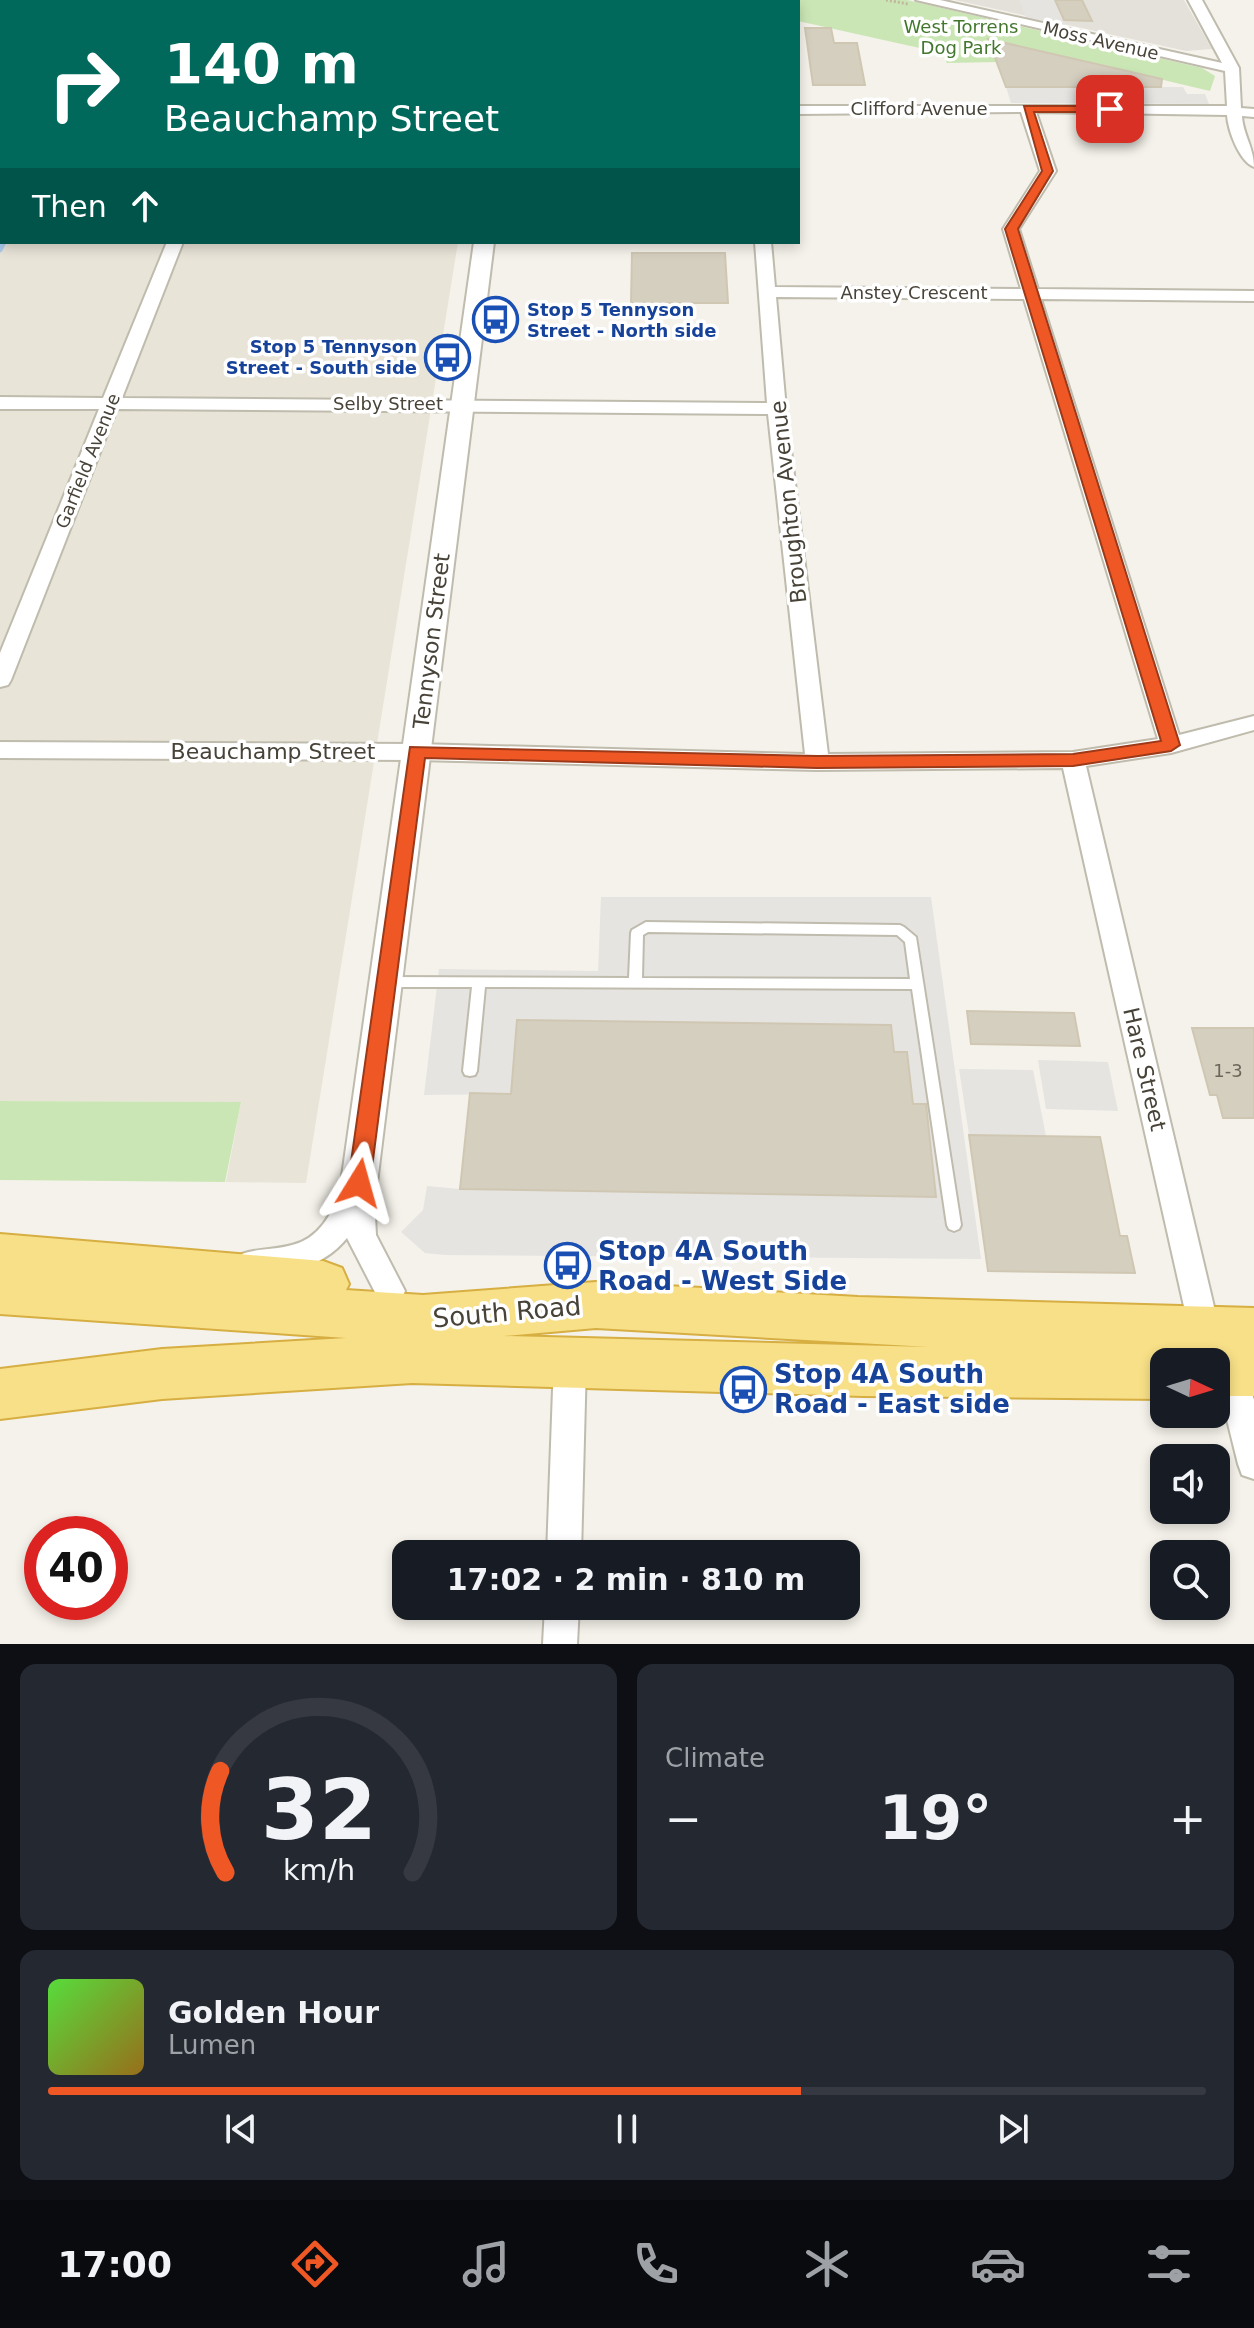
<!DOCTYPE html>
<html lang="en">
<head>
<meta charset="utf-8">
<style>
	body { margin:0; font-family:"DejaVu Sans",sans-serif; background:#242831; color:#f1f3f6; height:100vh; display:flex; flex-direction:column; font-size:30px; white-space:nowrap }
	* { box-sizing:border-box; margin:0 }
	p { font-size:26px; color:#9ea1a6 }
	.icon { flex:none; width:44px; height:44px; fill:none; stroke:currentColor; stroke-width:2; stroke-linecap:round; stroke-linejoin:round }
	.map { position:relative; height:1644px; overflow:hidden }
	.sheet { display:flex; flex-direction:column; gap:20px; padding:20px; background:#0d0f14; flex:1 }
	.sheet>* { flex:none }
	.top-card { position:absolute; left:0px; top:0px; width:800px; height:244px; box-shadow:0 4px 12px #0003; background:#00695c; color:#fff; overflow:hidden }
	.needle { width:52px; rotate:94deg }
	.tools { position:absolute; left:1150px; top:1348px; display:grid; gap:16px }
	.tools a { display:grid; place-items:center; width:80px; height:80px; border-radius:16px; background:#171b24; box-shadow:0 4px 12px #0003; font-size:40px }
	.speed { position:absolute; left:24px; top:1516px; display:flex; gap:16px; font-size:40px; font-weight:700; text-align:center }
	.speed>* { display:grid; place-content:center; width:104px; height:104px; border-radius:50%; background:#171b24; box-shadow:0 4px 12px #0003; line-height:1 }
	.speed .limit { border:12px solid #d22; background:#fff; color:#111 }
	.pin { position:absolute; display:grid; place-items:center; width:68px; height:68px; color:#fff; margin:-34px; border-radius:16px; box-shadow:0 4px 12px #0006 }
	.me { position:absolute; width:88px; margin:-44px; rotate:8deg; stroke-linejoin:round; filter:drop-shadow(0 0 6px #0008) }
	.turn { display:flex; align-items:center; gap:28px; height:168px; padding:0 32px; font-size:36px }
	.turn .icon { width:104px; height:104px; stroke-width:2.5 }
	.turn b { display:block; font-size:56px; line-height:68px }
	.then { display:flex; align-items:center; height:76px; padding:0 32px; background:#0003; gap:16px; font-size:30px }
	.big { font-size:60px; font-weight:600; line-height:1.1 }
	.sheet .card { flex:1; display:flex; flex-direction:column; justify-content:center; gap:12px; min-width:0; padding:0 28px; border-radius:16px; background:#242831 }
	.sheet .dial { align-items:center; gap:0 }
	.dial svg { height:208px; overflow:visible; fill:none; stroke:#363941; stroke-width:7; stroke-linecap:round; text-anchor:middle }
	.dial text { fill:#f1f3f6; stroke:none }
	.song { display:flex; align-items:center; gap:24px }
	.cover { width:96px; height:96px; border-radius:12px; background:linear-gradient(135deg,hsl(110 70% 55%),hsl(40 70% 35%)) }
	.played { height:8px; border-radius:4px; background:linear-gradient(90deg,#ef5825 65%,#363941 65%) }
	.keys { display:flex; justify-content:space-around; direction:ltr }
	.heat { display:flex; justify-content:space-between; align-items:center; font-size:44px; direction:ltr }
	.sheet .tiles { flex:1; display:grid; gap:20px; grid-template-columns:1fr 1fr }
	.card:last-child { grid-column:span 2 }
	.trip { position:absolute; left:392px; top:1540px; width:468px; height:80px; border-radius:16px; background:#171b24; box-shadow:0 4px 12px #0003; font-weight:600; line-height:80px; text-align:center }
	.menu { display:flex; height:128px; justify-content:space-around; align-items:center; background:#090b0e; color:#9ea1a6 }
	.menu .icon { width:56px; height:56px }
	.menu .selected { color:#ef5825 }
	.menu b { font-size:36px; color:#f1f3f6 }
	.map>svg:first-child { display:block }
	.residential { fill:#e8e4d8 }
	.industrial { fill:#e4e1db }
	.green { fill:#cbe6b5 }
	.parking { fill:#e6e4e1 }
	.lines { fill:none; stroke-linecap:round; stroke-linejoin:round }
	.stream { stroke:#aacbed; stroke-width:5 }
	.building { fill:#d5cfc0; stroke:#d0c7b3; stroke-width:2 }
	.service-casing { stroke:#bfbbad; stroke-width:4 }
	.minor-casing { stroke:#bfbbad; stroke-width:4 }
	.tertiary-casing { stroke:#bfbbad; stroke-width:4 }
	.trunk-casing { stroke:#d6ae42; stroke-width:4 }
	.path { stroke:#c0b89e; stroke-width:3; stroke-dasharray:2 2; stroke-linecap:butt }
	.service { fill:#fff; fill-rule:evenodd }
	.minor { fill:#fff; fill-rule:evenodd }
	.tertiary { fill:#fff; fill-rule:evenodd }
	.trunk { fill:#f8e088; fill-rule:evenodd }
	.route { fill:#ef5825; stroke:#9b3918; stroke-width:2 }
	.labels { text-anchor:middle; stroke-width:7; stroke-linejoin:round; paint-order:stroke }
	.far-park-label { font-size:18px; fill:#42772d; stroke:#fff }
	.far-street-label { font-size:18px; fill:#484338; stroke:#fff }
	.far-transit-label { font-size:18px; font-weight:bold; fill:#164399; stroke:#fff; text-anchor:start }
	.number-label { font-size:18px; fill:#6b665a }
	.street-label { font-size:22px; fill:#484338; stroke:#fff }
	.near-transit-label { font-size:26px; font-weight:bold; fill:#164399; stroke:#fff; text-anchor:start }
	.near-street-label { font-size:26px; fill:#484338; stroke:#fff }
</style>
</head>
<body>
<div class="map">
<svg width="1254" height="1644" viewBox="0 0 1254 1644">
	<rect width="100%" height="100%" fill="#f4f2ea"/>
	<polygon class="residential" points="0,0 584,0 2,2 2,242 458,242 306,1183 226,1182 241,1102 0,1101"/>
	<polygon class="industrial" points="955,0 1184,0 1212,49 1186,51"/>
	<g class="green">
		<polygon points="750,0 907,0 1202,68 1215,76 1210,91 989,39 997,62 947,63 942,53 798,21 798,2"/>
		<polygon points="0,1101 241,1102 225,1182 0,1180"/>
	</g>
	<g class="parking">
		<polygon points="1019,0 1055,0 1067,28 1026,18"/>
		<polygon points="1006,87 1183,87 1187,94 1205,94 1209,104 1011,103"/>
		<polygon points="601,897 931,897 981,1259 445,1255 425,1253 401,1232 423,1210 427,1186 460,1189 936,1197 926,1105 913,1104 894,1052 891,1025 517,1020 511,1094 424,1095 439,969 598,971"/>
		<polygon points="1038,1060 1108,1062 1118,1111 1046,1109"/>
		<polygon points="959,1069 1033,1070 1046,1136 969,1135"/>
	</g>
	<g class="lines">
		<polyline class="stream" points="0,250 4,242"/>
	</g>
	<g class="building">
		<polygon points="1055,0 1082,0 1092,21 1064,20"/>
		<polygon points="805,28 831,28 834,43 857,43 865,85 813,85"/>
		<polygon points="988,39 1162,79 1161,87 1006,87"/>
		<polygon points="632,253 725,253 728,303 631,303"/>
		<polygon points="967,1011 1074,1013 1080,1046 971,1044"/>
		<polygon points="517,1020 891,1025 894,1052 907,1052 913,1104 926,1104 936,1197 460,1189 470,1093 511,1094"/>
		<polygon points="1192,1028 1254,1028 1254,1118 1223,1118 1217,1095 1210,1095"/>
		<polygon points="969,1135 1100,1137 1120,1236 1127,1236 1135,1273 988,1271"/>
	</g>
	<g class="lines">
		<defs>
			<path id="service" d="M646,922L900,925L904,927L916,937L961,1225L959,1229L954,1231L949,1229L947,1225L912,989L485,987L477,1071L475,1075L470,1076L465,1075L463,1071L472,987H386L381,985L379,982L381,979L386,977L629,978L631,933L632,930ZM648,932L897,935L905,942L910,979L642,978L643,935Z"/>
			<g id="minor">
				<polygon points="142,0 156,0 141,2"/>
				<polygon points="244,0 258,0 243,2"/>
				<polygon points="317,0 336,0 338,2 319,2"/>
				<rect x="735" y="0" width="14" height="2"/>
				<path d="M916,0H940L1222,63L1188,0H1202L1239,68L1241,108L1254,109V117L1242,116C1243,135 1254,147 1254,167C1239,161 1228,130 1227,115L1036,112L1056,171L1019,229L1038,289L1254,291V301L1041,299L1179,735L1254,716V730L1171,753L1086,766L1219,1328L1242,1361L1254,1400V1479L1242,1475L1238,1464L1216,1375V1362H1207L1190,1333L1063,768L817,770L417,760L0,758V742L417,744L805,754L768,414L117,409L11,680L8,685L0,687V653L99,409H0V397L103,398L167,242H183L122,398L767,403L755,242H771L775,287L1021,289L1003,229L1040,171L1021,112L798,114V106H1227L1225,71ZM776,297L1024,299L1158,739L1073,752L828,754L786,409Z"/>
				<rect x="0" y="57" width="2" height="8"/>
				<rect x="0" y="170" width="2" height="10"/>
				<path d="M359,1171L369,1175L373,1183L371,1190L374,1197L376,1235L405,1291L401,1300L390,1304L379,1300L347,1238C326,1265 276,1284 242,1272L238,1263L242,1254C259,1248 275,1250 292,1245C326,1237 335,1202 349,1175Z"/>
				<polygon points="570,1348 581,1352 586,1362 581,1554 547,1554 554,1362 559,1352"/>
				<polygon points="545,1606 579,1606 577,1644 543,1644"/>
			</g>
			<g id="tertiary">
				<polygon points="598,0 617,0 597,2"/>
				<polygon points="474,242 494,242 377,1183 372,1194 359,1198 346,1194 341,1183"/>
			</g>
			<path id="trunk" d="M0,1234L323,1261L342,1268L349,1284L346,1290L423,1295L596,1282L858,1297L1254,1308V1396H1216V1362H1193L1196,1354H1177L1183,1356L1186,1362H1164V1399L863,1396L412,1383L162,1399L0,1419V1369L162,1349L346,1338L0,1314ZM596,1328L929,1347L504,1336Z"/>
		</defs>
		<use href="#service" class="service-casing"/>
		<use href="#minor" class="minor-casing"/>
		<use href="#tertiary" class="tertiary-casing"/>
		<use href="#trunk" class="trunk-casing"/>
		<polyline class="path" points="886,0 908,4"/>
		<use href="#service" class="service"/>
		<use href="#minor" class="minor"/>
		<use href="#tertiary" class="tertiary"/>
		<use href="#trunk" class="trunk"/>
	</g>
	<polygon class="route" points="1024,106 1110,106 1115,109 1110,112 1034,112 1053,171 1018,229 1180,745 1171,751 1073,766 817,768 425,758 370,1183 367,1189 359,1192 351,1189 348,1183 410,747 817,756 1073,754 1161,741 1005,229 1042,171"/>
	<defs>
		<symbol id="bus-ring" viewBox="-11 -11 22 22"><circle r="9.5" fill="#fff" stroke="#1a4fb4" stroke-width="1.5"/><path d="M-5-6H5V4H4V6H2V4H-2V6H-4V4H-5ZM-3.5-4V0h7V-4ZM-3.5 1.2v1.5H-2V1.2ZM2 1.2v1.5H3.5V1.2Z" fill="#1a4fb4"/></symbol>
	</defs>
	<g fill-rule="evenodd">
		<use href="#bus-ring" x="470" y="294" width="51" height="51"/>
		<use href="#bus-ring" x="422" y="332" width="51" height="51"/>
		<use href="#bus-ring" x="542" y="1240" width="51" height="51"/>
		<use href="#bus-ring" x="718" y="1364" width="51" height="51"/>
	</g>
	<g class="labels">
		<g class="far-park-label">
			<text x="961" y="33">West Torrens<tspan x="961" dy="21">Dog Park</tspan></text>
		</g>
		<g class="far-street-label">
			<text transform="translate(1101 41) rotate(13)" y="6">Moss Avenue</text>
			<text x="919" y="115">Clifford Avenue</text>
			<text x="914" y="299">Anstey Crescent</text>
			<text x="388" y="410">Selby Street</text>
			<text transform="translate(88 461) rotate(-68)" y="6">Garfield Avenue</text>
		</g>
		<g class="far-transit-label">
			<text x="527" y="316">Stop 5 Tennyson<tspan x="527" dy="21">Street - North side</tspan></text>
			<text x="417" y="353" text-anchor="end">Stop 5 Tennyson<tspan x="417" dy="21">Street - South side</tspan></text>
		</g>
		<g class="number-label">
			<text x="1228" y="1077">1-3</text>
		</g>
		<g class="street-label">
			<text transform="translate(788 502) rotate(-96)" y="8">Broughton Avenue</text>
			<text transform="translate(431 641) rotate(-83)" y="8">Tennyson Street</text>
			<text x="273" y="759">Beauchamp Street</text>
			<text transform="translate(1145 1069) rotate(77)" y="8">Hare Street</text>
		</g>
		<g class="near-transit-label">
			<text x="598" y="1260">Stop 4A South<tspan x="598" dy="30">Road - West Side</tspan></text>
			<text x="774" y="1383">Stop 4A South<tspan x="774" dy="30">Road - East side</tspan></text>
		</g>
		<g class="near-street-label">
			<text transform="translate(507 1312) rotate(-5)" y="9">South Road</text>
		</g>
	</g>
</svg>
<div class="tools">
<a><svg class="needle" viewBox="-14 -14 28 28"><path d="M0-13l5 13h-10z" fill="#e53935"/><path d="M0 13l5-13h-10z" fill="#9ea1a6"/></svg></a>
<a><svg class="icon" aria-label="sound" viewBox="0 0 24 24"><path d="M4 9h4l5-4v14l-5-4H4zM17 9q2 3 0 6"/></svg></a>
<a><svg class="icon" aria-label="search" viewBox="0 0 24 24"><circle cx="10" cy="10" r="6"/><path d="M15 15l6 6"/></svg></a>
</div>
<div class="speed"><div class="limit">40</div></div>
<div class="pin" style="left:1110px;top:109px;background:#d93025"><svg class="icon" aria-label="arrive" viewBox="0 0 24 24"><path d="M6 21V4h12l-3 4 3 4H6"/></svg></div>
<svg class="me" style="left:359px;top:1183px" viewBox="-20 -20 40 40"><path d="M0-17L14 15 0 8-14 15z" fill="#ef5825" stroke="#fff" stroke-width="4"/></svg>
<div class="trip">17:02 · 2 min · 810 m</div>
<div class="top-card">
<div class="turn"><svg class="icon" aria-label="right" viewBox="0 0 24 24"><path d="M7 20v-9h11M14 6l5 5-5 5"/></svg><div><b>140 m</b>Beauchamp Street</div></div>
<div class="then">Then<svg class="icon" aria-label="ahead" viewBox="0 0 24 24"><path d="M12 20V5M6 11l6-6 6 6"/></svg></div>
</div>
</div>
<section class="sheet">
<div class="tiles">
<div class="card dial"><svg viewBox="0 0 100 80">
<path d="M14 69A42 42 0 1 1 86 69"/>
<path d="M14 69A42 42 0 0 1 12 30" stroke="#ef5825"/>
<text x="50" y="56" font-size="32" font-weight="700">32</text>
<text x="50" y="72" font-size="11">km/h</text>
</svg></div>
<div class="card"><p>Climate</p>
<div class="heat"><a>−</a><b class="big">19°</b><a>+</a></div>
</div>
<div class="card">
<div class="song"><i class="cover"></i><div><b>Golden Hour</b><p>Lumen</p></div></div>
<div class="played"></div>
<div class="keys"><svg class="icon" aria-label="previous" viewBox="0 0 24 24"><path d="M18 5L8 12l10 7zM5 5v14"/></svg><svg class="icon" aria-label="pause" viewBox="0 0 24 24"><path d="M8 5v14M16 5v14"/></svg><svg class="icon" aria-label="next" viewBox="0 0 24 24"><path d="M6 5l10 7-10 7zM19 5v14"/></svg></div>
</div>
</div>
</section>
<nav class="menu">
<b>17:00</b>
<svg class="icon selected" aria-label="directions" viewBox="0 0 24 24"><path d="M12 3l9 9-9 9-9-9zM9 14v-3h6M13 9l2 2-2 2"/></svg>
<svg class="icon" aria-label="music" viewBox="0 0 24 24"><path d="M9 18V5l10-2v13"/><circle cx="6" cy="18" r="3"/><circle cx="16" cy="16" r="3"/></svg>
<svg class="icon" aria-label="phone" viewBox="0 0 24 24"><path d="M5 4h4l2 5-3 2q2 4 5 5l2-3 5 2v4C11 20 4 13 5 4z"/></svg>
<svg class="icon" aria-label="climate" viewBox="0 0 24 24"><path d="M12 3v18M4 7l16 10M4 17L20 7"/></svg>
<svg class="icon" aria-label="car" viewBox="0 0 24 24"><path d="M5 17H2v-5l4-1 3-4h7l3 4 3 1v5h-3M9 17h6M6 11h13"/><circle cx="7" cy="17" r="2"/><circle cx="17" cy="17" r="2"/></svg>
<svg class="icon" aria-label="filters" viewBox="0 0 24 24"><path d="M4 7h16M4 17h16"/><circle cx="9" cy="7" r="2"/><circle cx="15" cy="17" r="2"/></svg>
</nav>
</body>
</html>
